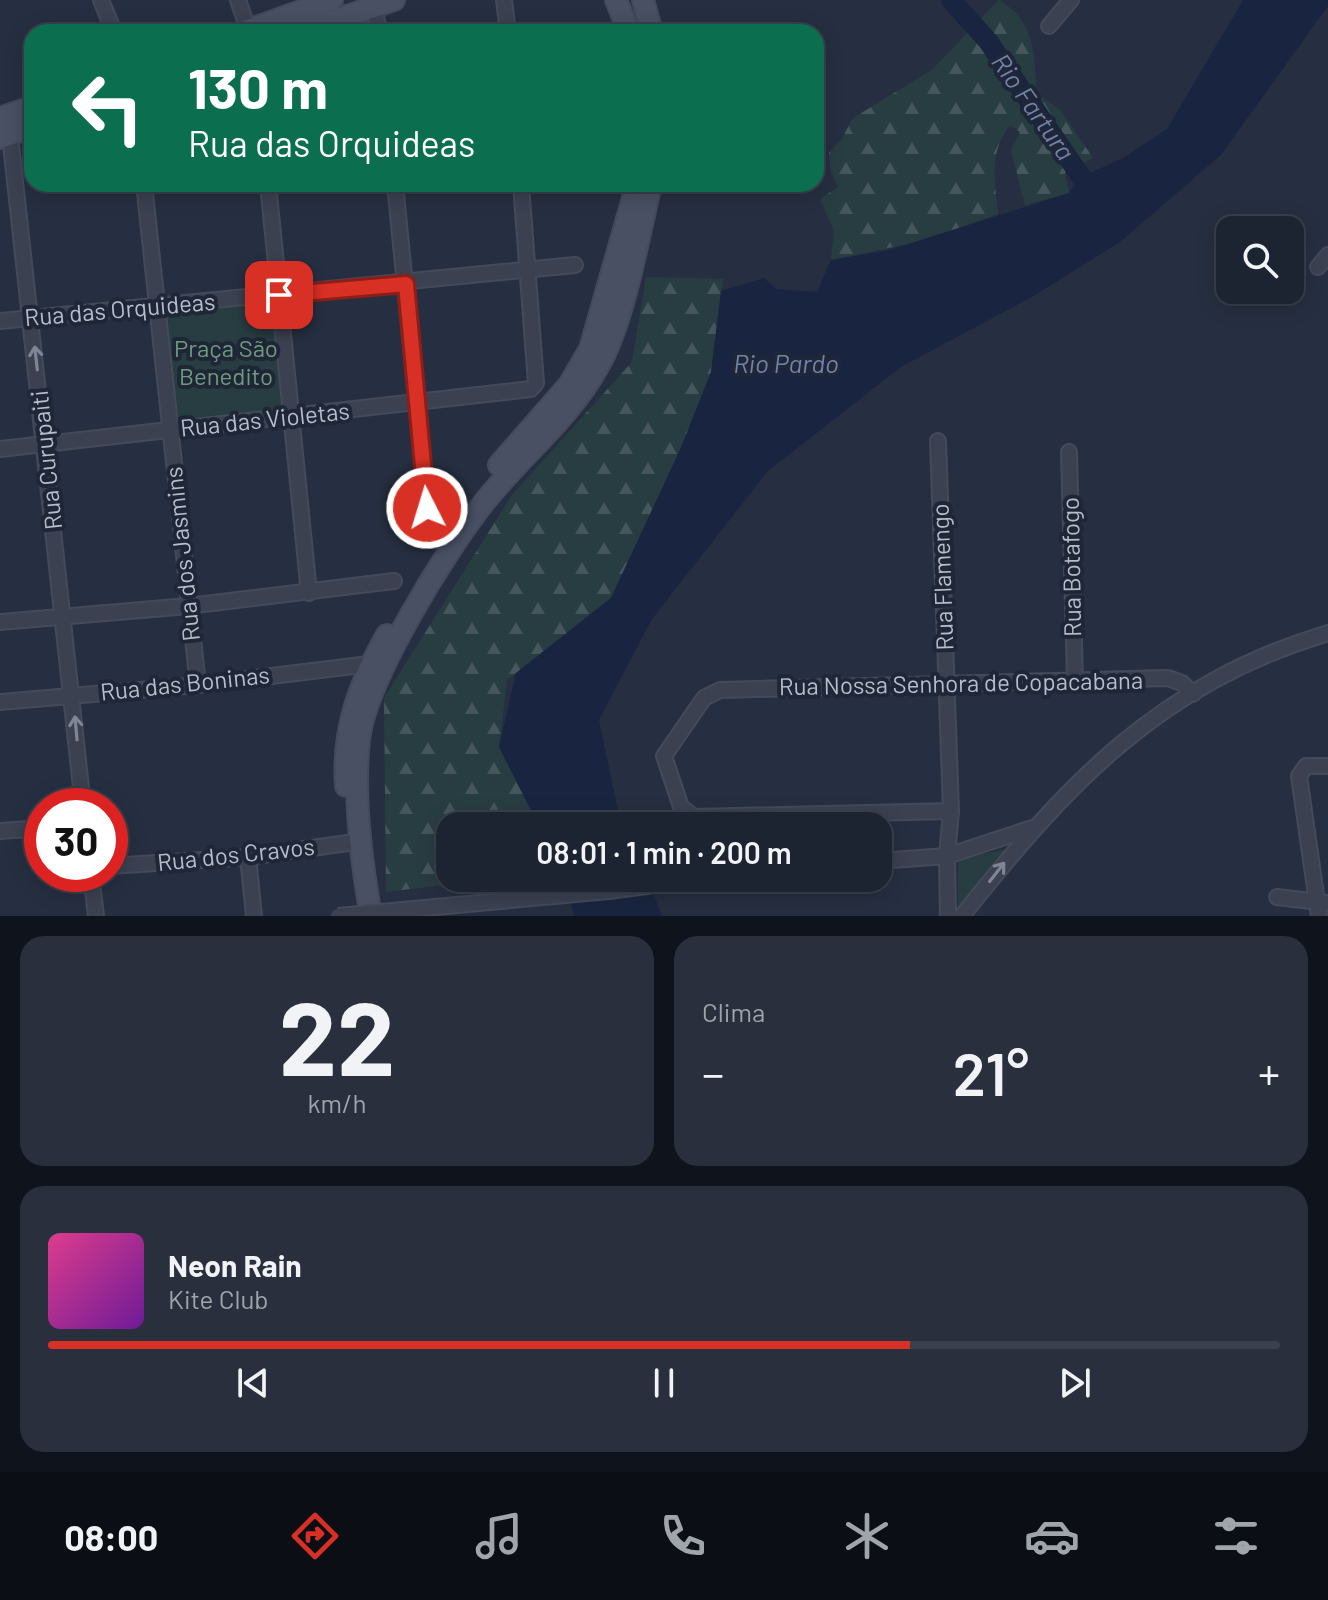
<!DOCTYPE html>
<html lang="pt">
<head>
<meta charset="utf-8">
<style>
	body { margin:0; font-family:Barlow,sans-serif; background:#292f3d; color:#f1f3f6; height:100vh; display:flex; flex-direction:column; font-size:30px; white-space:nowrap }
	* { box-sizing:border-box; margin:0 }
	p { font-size:26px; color:#a0a4ab }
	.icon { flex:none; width:44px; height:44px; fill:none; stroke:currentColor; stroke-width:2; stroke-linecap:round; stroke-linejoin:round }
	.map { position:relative; height:916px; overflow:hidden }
	.panel { display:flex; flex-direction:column; gap:20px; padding:20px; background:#0f131b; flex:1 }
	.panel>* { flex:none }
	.hud { position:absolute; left:24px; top:24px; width:800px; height:168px; border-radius:24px; box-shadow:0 4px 20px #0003,0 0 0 2px #3a404d; background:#0b6e4f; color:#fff; overflow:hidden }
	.fabs { position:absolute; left:1216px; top:216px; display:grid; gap:16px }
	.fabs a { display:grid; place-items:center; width:88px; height:88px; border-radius:16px; background:#1c2331; box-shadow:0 4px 20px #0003,0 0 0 2px #3a404d; font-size:40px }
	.speed { position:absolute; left:24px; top:788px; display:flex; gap:16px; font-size:40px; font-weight:700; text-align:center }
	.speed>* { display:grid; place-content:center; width:104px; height:104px; border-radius:50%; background:#1c2331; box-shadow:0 4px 20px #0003,0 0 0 2px #3a404d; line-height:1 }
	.speed .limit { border:12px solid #d22; background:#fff; color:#111 }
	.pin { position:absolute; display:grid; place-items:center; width:68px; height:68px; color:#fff; margin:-34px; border-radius:16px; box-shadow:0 4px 12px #0006 }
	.me { position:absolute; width:88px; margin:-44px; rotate:355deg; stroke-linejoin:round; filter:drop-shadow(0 0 6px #0008) }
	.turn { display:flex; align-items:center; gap:28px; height:168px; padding:0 32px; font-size:36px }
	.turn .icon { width:104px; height:104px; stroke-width:2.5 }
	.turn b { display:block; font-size:56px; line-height:68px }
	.big { font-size:60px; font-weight:600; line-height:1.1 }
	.panel .tile { flex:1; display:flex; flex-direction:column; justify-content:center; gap:12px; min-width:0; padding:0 28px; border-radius:24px; background:#292f3d }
	.panel .dial { align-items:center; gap:0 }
	.dial b { font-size:104px; line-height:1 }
	.song { display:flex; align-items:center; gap:24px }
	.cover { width:96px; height:96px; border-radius:12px; background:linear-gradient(135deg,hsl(330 70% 55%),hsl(280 70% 35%)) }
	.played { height:8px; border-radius:4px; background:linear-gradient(90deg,#d93025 70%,#3a404d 70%) }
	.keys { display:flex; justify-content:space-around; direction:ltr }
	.heat { display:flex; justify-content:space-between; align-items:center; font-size:44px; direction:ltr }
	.panel .tiles { flex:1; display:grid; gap:20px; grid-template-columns:1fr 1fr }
	.tile:last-child { grid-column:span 2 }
	.trip { position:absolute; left:436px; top:812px; width:456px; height:80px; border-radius:24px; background:#1c2331; box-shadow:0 4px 20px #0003,0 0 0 2px #3a404d; font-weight:600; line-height:80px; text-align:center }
	.tab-bar { display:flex; height:128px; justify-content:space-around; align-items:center; background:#0b0e14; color:#a0a4ab }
	.tab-bar .icon { width:56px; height:56px }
	.tab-bar .on { color:#d93025 }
	.tab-bar b { font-size:36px; color:#f1f3f6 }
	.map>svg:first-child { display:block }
	.forest { fill:url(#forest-firs) }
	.park { fill:#283d42 }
	.water { fill:#192540 }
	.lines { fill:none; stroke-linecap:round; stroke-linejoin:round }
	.river { stroke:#192540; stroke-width:20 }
	.street-casing { stroke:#444a5a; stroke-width:18 }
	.secondary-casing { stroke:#444a5a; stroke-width:24 }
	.street { stroke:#3b4151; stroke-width:14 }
	.secondary { stroke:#495064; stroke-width:20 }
	.street-bridge-casing { stroke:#444a5a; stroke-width:18; stroke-linecap:butt }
	.street-bridge { stroke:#3b4151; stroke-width:14 }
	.oneway { stroke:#7f8594 }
	.route-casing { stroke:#8d1f18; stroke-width:20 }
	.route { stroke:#d93025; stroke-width:14 }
	.labels { text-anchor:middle; stroke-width:8; stroke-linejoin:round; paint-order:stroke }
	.street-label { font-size:24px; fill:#b7bdcb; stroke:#1f2637 }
	.park-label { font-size:24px; fill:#6f9c7e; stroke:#1f2637 }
	.water-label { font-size:26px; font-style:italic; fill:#7183aa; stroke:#1f2637 }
</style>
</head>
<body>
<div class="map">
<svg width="1328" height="916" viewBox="0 0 1328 916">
	<defs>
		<pattern id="forest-firs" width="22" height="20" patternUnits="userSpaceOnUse" patternTransform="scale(2)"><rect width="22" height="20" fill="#283d42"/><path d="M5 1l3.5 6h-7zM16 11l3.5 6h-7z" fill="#45575c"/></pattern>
	</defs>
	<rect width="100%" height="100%" fill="#262f41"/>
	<g class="forest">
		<path d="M999,0C1035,22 1035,55 1036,93L1061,111L1093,158L1065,173L1069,193L1025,205L1011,150L1020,132L1010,125C988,154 995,179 998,214L922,241L831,260L834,231L820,199L838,187L830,170L829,152L841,140L853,118L932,70Z"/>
		<polygon points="646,277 723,279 709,388 611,598 507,680 499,747 539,826 450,826 450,878 500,878 386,892 384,698 512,495 632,362"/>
	</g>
	<g class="park">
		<polygon points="278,291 294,417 170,431 160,308"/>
		<polygon points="1006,849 958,912 958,860"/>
	</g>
	<g class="water">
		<polygon points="1243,0 1328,0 1328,6 1221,155 1120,242 1032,297 901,367 768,471 652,619 599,720 617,806 625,826 539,826 499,747 516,673 611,598 679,452 711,372 721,291 764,278 776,289 817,292 831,260 889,250 1069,193 1081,177 1123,158 1167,129"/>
		<polygon points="564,878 647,878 662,916 574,916"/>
	</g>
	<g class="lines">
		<polyline class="river" points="951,0 988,41 1095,197"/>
		<defs>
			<g id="street">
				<polyline points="101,0 114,32"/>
				<polyline points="238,0 249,32"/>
				<polyline points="373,0 379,32"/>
				<polyline points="504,0 508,32"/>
				<polyline points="1049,26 1071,0"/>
				<polyline points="9,126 83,806"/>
				<polyline points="144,184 198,685"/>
				<polyline points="268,184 309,593"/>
				<polyline points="395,184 427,508"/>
				<polyline points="1318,267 1328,255"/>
				<polyline points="0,321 575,265"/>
				<polyline points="938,441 951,811 947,856 948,916"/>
				<polyline points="0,449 531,389 536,383 521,184"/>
				<polyline points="1069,452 1075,681"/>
				<polyline points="0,622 188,606 394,581"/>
				<polyline points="0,702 198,685 370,664"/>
				<polyline points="951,811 694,817 681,807 664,756 704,698 720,690 1168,678 1182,683 1193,694"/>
				<polyline points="0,831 42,828"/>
				<polyline points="248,857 254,916"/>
				<polyline points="878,861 947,856 1032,828"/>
				<polyline points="110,866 248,857 362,841"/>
				<polyline points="91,874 96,916"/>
				<polyline points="1277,897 1328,903"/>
				<path d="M962,916C1068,783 1159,684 1328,633"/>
				<polyline points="1319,916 1299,776 1306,766 1328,766"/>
			</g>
			<g id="secondary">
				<polyline points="616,0 629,32"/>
				<polyline points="643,0 652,32"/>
				<polyline points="243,32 332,0"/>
				<polyline points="301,32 394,0"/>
				<polyline points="0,118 32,107"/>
				<polyline points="0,138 32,127"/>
				<polyline points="499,465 569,385 590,349 637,184"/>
				<path d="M346,786C342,730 359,684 387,635"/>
				<path d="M371,916C361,860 353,797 359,740C365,681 447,548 486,500C523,454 570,418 599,365C624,322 639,234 651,184"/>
			</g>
		</defs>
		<use href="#street" class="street-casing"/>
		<use href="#secondary" class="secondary-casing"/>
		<use href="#street" class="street"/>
		<use href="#secondary" class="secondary"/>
		<defs>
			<polyline id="street-bridge" points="338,916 609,891 707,878"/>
		</defs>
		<use href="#street-bridge" class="street-bridge-casing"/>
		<use href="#street-bridge" class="street-bridge"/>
	</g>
	<defs><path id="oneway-shaft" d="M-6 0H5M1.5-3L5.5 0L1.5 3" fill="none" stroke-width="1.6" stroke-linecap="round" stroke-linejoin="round" transform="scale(2)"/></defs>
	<g class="oneway">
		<use href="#oneway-shaft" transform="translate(36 358) rotate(-96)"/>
		<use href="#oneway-shaft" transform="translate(76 728) rotate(-95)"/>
		<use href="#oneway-shaft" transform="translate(997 872) rotate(-52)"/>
	</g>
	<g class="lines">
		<defs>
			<polyline id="route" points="279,295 406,284 427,508"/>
		</defs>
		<use href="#route" class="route-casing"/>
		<use href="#route" class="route"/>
	</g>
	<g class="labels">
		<g class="street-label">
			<text transform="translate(120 310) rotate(-5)" y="8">Rua das Orquideas</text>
			<text transform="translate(265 420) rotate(-6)" y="8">Rua das Violetas</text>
			<text transform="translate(47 460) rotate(-96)" y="8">Rua Curupaiti</text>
			<text transform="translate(183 554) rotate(-96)" y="8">Rua dos Jasmins</text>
			<text transform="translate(1072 567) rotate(-91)" y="8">Rua Botafogo</text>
			<text transform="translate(943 577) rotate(-92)" y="8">Rua Flamengo</text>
			<text transform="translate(185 684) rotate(-6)" y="8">Rua das Boninas</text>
			<text transform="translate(961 684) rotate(-1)" y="8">Rua Nossa Senhora de Copacabana</text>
			<text transform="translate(236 855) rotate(-6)" y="8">Rua dos Cravos</text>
		</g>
		<g class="park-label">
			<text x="226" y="357">Praça São<tspan x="226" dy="28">Benedito</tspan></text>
		</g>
		<g class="water-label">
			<text transform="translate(1033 107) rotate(55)" y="9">Rio Fartura</text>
			<text x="786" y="373">Rio Pardo</text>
		</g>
	</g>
</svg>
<div class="fabs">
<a><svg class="icon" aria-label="search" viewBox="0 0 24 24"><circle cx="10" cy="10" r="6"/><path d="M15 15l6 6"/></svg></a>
</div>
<div class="speed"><div class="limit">30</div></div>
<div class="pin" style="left:279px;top:295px;background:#d93025"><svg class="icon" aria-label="arrive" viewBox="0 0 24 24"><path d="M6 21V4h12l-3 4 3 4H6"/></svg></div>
<svg class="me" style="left:427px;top:508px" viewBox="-20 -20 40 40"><circle r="17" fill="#d93025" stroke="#fff" stroke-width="3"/><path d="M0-11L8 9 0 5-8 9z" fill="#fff"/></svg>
<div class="trip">08:01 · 1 min · 200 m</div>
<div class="hud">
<div class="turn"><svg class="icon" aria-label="left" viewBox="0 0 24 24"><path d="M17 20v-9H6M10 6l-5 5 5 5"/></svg><div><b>130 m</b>Rua das Orquideas</div></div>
</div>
</div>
<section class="panel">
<div class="tiles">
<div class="tile dial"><b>22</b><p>km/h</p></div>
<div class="tile"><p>Clima</p>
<div class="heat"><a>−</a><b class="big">21°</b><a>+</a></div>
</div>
<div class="tile">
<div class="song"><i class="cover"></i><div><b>Neon Rain</b><p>Kite Club</p></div></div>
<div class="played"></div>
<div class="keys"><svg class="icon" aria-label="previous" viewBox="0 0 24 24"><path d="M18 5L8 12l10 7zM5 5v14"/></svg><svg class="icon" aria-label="pause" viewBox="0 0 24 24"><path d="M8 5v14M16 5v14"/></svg><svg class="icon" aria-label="next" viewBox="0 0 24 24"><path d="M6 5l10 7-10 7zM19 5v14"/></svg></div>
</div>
</div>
</section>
<nav class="tab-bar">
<b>08:00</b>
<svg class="icon on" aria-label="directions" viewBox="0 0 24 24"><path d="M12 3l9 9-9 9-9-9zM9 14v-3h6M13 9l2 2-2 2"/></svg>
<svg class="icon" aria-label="music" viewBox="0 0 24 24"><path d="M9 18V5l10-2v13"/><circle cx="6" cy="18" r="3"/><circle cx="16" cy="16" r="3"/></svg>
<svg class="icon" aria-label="phone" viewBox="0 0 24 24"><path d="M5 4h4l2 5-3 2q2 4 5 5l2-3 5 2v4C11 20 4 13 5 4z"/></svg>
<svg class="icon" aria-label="climate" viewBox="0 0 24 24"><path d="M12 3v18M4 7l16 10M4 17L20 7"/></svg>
<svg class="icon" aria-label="car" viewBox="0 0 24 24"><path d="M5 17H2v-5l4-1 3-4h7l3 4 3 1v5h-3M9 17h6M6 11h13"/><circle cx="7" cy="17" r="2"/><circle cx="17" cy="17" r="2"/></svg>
<svg class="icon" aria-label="filters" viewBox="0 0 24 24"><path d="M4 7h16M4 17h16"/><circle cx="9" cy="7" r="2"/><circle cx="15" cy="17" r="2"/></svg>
</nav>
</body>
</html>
